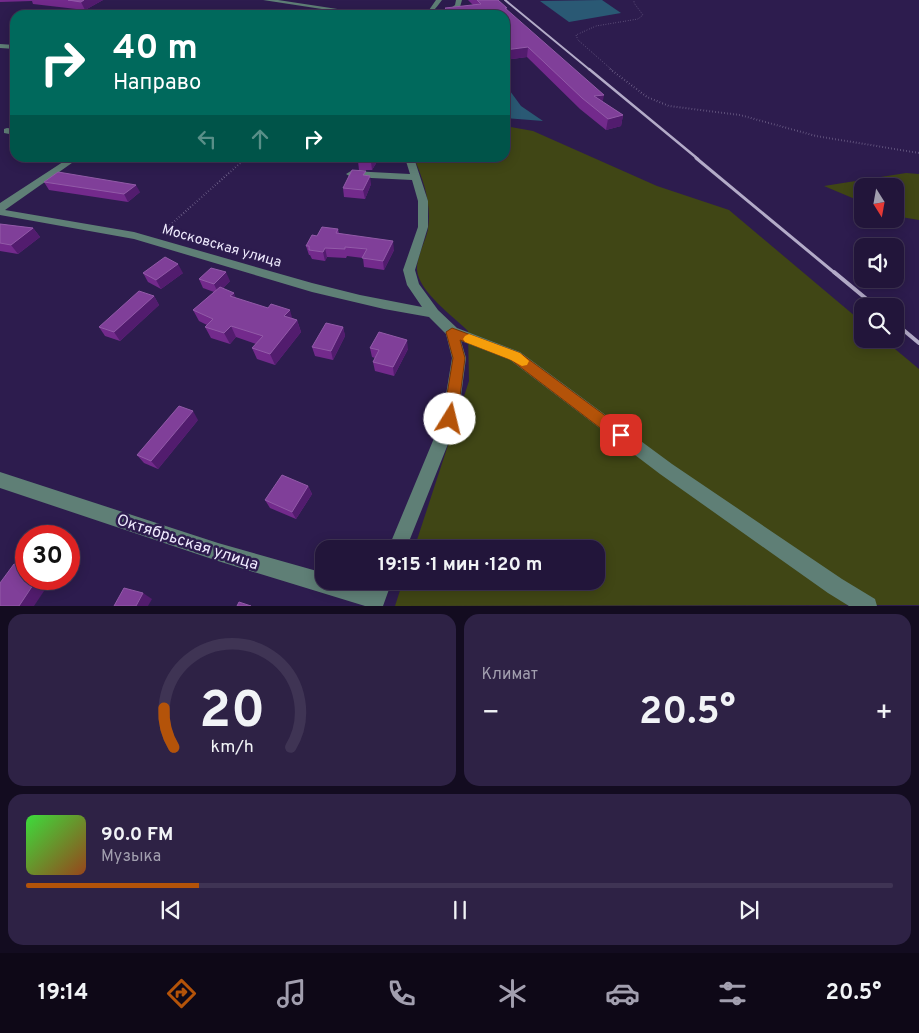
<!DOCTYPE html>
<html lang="ru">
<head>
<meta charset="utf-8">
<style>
	body { margin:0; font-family:Overpass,sans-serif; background:#2e2245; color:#f1f3f6; height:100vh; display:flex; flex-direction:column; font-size:19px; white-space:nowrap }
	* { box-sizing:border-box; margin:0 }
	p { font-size:16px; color:#a29faf }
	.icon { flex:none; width:28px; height:28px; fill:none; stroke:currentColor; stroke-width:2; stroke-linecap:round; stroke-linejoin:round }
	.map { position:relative; height:606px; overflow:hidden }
	.details { display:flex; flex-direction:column; gap:8px; padding:8px; background:#130c20; flex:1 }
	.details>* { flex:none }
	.guide { position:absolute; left:10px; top:10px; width:500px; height:152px; border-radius:15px; box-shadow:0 2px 12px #0003,0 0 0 1px #3f3454; background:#00695c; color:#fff; overflow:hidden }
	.needle { width:32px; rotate:169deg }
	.tools { position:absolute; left:854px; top:178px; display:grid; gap:10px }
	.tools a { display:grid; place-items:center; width:50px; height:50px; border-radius:10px; background:#22153a; box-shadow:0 2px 12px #0003,0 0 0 1px #3f3454; font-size:25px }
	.speed { position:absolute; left:15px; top:525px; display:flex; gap:10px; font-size:25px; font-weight:700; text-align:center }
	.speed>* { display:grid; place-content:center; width:65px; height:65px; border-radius:50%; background:#22153a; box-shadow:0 2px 12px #0003,0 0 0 1px #3f3454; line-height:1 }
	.speed .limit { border:8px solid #d22; background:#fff; color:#111 }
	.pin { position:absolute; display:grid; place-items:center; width:42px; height:42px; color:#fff; margin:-21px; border-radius:10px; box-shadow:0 2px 8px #0006 }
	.me { position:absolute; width:55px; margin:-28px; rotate:9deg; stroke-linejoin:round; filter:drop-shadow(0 0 4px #0008) }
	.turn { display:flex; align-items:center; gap:18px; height:105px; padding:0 20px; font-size:22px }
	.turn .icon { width:65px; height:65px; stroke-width:2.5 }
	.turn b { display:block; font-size:35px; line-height:42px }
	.lanes { display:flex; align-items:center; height:48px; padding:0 20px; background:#0003; justify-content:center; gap:25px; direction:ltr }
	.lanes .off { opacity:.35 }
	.big { font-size:38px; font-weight:700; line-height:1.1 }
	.details .tile { flex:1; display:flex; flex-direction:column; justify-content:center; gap:8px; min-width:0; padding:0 18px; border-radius:15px; background:#2e2245 }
	.details .dial { align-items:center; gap:0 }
	.dial svg { height:130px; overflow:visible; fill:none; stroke:#3f3454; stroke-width:7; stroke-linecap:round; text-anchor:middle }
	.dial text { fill:#f1f3f6; stroke:none }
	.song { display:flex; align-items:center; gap:15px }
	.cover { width:60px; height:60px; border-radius:8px; background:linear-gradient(135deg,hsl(120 70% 55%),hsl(20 70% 35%)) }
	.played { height:5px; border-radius:2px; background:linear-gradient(90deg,#b45309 20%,#3f3454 20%) }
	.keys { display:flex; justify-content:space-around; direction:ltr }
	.heat { display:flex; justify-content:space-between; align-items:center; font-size:28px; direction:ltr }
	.details .tiles { flex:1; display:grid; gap:8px; grid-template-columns:1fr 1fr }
	.tile:last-child { grid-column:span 2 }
	.trip { position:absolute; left:315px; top:540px; width:290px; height:50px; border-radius:15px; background:#22153a; box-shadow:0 2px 12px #0003,0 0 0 1px #3f3454; font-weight:700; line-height:50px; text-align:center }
	.tabs { display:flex; height:80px; justify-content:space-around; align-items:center; background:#0e0817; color:#a29faf }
	.tabs .icon { width:35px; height:35px }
	.tabs .active { color:#b45309 }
	.tabs b { font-size:22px; color:#f1f3f6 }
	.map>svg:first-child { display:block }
	.green { fill:#404615 }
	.water { fill:#2a5974 }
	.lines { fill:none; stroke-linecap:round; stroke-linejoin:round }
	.path-far1 { stroke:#897da1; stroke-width:1; stroke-dasharray:0.5 2; stroke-linecap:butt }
	.path { stroke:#897da1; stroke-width:2; stroke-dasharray:0.5 2.5; stroke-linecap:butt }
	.minor { fill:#5f7f76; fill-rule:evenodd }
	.rail-far3 { stroke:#b3abc8; stroke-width:2 }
	.rail-far2 { stroke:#b3abc8; stroke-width:2.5 }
	.rail-far1 { stroke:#b3abc8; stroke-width:3 }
	.rail { stroke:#b3abc8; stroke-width:4 }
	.wall { fill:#732a8c }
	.shaded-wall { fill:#521c6e }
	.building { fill:#803f99; stroke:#925aa8 }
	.route { fill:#b45309; stroke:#753606 }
	.slow { fill:#f59e0b }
	.labels { text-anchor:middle; stroke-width:5; stroke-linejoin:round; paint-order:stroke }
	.street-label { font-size:14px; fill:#eee9fd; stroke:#2d1c4e }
	.near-street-label { font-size:16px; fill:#eee9fd; stroke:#2d1c4e }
</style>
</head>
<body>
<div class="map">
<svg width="919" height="606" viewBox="0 0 919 606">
	<rect width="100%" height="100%" fill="#2d1c4e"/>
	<g class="green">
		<path d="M505,126L533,131L657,186L729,210L862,322V339H883L919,369V605L395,606L403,581H596V549H414L469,381L468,331C453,316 419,292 417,270C416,259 426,240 428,229C432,204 423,179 414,158H505Z"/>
		<polygon points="906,173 919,174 919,220 895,216 895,186 862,186 862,202 824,186"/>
	</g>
	<g class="water">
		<polygon points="602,0 621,13 569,22 540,1"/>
		<polygon points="505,87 507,87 521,106 543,121 505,118"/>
	</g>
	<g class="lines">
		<polyline class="path-far1" points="612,70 578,40 576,35 596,26 638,19 643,15 634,3 634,0"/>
		<g class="path">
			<polyline points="610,69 647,97 669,106 740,115 816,136 919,153"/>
			<polyline points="161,233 246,158"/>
		</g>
		<g class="minor">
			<polygon points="263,0 278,0 377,15 361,15"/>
			<path d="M436,0H442C435,9 432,15 420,15L429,10Z"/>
			<polygon points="456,0 462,0 460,7 448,15 441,15 455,5"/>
			<polygon points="0,44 15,45 15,49 0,48"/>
			<polygon points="7,128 15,129 15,135 4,133 4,129"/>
			<polygon points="69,158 79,158 5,210 134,232 312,283 360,295 422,307 407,285 403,270 418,227 418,201 412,180 351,177 346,174 351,171 410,174 405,158 414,158 428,201 428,227 415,270 419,284 438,310 457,328 520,352 672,464 842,579 875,599 877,606 849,606 828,593 660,474 510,360 461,341 466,358 458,419 406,549 388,549 442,419 452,358 446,334 429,317 384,309 312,292 134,239 0,215 0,203"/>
			<polygon points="0,472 218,543 324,573 324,581 351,581 371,587 374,581 392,581 383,606 365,606 218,561 0,488"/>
		</g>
		<polyline class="rail-far3" points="505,0 590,70"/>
		<polyline class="rail-far2" points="589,69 698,159"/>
		<polyline class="rail-far1" points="696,158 836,274"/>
		<g class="rail">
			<polyline points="834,272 875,306"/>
			<polyline points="895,323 919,343"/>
		</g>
	</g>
	<g class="wall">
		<polygon points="0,0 103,0 85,10 33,4 32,1 0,2"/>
		<polygon points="468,0 498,0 507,10 603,102 623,115 621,126 606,130 580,109 527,57 505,60 505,15 446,15 445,8 473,5"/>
		<polygon points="378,160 372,170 359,170 358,161"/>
		<polygon points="366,175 371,184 365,199 344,197 343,188"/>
		<polygon points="44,182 140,192 128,202 49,190"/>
		<polygon points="0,224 33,228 40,237 18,254 0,251"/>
		<polygon points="338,229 339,234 394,250 384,270 364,267 363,258 347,256 346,258 327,257 325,261 312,259 310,255 309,255 306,246 317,236"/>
		<polygon points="143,273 183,273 161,289 148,282"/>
		<polygon points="199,279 230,281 223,288 236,298 297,320 301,332 275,365 257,359 252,348 256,344 236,337 230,344 211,338 205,327 207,325 199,321 193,310 214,292 203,288"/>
		<polygon points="154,296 159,305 120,341 105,336 99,327"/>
		<polygon points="343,327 345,336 333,360 315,356 312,347"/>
		<polygon points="370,348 408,349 394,376 375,371 373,362 375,358 372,357"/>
		<polygon points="198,420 158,469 144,463 137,455"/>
		<polygon points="308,486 312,494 296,519 270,508 265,500"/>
	</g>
	<g class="shaded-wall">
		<polygon points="84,0 103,0 85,10 81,2"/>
		<polygon points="528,47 527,57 505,60 505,50"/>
		<polygon points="604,95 602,106 594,96"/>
		<polygon points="623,115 621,126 606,130 608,119"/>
		<polygon points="374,158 377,158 378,160 372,170 371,162"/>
		<polygon points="370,176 371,184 365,199 363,190"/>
		<polygon points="136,185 140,192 128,202 124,194"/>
		<polygon points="33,228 40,237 18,254 11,245"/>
		<polygon points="393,241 394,250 384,270 383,261"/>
		<polygon points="325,248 327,257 325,261 323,252"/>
		<polygon points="178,264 183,273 161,289 156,280"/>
		<polygon points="226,272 230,281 218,293 214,284"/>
		<polygon points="234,293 238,304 230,296"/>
		<polygon points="154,296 159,305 120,341 114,332"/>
		<polygon points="290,310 293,321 284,316"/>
		<polygon points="297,320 301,332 275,365 270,354"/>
		<polygon points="231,326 236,337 230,344 224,333"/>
		<polygon points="343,327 345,336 333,360 331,351"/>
		<polygon points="407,340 408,349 394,376 393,367"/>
		<polygon points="193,411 198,420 158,469 151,461"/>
		<polygon points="308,486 312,494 296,519 292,512"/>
		<polygon points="37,579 52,579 34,606 19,606"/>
		<polygon points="143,593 152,599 148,606 136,606"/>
	</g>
	<g class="building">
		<polygon points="68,0 84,0 81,2"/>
		<polygon points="477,0 498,0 507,8 505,8 604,95 594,96 623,115 608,119 582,98 528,47 505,50 505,15 452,15 445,8 481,4"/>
		<polygon points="360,158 374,158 371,162 358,161"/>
		<polygon points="352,170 366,171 363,175 370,176 363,190 343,188"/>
		<polygon points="58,172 136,185 124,194 44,182"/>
		<polygon points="0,224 33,228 11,245 0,243"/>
		<polygon points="322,227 338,229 336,233 393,241 383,261 362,258 367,249 345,247 345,249 325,248 323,252 309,250 309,246 306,246 312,235 317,236"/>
		<polygon points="165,257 178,264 156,280 143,273"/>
		<polygon points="211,268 226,272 214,284 199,279"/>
		<polygon points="220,287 234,293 230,296 268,308 271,304 290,310 284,316 297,320 270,354 252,348 263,336 231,326 224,333 205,327 213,319 193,310"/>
		<polygon points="139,291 154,296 114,332 99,327"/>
		<polygon points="326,323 343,327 331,351 312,347"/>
		<polygon points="379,332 407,340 393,367 373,362 379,350 370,348"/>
		<polygon points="179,406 193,411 151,461 137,455"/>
		<polygon points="282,475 308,486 292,512 265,500"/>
		<polygon points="14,564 26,566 26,579 37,579 19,606 0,606 0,583"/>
		<polygon points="124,588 143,593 136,606 114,606"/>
		<polygon points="239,602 251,606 237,606"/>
	</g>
	<polygon class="route" points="452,328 520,353 626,431 628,435 626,440 621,441 616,440 511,360 460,340 465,358 457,419 454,423 450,425 445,423 443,419 453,358 446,332"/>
	<polygon class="slow" points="469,334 520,353 529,361 527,365 522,366 511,360 465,342 463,339 465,336"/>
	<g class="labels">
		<g class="street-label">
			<text transform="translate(222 245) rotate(16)" y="5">Московская улица</text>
		</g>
		<g class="near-street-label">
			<text transform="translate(188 541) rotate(18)" y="6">Октябрьская улица</text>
		</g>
	</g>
</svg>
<div class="tools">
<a><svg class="needle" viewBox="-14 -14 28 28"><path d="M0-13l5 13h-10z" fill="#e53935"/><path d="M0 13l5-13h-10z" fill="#a29faf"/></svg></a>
<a><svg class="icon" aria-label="sound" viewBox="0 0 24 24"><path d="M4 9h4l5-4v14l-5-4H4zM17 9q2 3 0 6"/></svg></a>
<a><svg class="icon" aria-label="search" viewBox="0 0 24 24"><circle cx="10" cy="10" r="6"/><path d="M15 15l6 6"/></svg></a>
</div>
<div class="speed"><div class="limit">30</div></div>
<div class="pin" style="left:621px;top:435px;background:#d93025"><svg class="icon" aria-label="arrive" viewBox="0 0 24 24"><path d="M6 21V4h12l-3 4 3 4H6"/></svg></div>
<svg class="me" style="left:450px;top:419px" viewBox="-20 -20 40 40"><circle r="19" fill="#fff"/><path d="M0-13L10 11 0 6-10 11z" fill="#b45309"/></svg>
<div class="trip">19:15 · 1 мин · 120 m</div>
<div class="guide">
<div class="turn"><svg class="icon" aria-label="right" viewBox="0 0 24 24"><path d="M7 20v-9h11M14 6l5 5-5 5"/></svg><div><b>40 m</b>Направо</div></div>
<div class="lanes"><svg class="icon off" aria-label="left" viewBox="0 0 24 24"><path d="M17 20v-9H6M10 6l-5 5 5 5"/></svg><svg class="icon off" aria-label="ahead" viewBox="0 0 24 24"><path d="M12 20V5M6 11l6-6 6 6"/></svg><svg class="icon" aria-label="right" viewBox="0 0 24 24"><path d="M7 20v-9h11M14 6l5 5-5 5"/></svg></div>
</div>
</div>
<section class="details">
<div class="tiles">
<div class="tile dial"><svg viewBox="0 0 100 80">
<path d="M14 69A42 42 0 1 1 86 69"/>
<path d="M14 69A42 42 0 0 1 8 45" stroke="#b45309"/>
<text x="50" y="56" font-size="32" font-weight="700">20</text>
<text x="50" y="72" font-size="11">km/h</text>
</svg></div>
<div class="tile"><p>Климат</p>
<div class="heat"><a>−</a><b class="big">20.5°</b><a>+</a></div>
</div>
<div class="tile">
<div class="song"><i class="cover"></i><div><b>90.0 FM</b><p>Музыка</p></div></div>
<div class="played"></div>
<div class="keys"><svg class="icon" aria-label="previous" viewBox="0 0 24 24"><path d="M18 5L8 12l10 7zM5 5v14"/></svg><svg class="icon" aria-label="pause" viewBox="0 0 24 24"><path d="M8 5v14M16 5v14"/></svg><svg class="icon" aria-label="next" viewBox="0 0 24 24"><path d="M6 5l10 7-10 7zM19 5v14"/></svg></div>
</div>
</div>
</section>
<nav class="tabs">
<b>19:14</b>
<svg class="icon active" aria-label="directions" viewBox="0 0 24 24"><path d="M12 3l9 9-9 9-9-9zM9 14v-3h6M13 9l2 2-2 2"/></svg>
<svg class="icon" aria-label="music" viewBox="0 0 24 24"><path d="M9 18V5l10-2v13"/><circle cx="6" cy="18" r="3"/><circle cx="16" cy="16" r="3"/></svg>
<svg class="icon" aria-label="phone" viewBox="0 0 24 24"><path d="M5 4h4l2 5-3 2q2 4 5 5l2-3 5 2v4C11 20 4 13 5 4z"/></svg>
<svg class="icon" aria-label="climate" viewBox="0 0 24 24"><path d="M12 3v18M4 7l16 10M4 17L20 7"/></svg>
<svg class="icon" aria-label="car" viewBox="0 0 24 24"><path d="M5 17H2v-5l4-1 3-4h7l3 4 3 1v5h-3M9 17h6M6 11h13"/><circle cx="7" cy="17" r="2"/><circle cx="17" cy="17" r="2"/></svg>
<svg class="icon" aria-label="filters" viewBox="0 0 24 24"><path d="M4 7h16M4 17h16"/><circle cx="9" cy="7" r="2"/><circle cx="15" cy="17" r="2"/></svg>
<b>20.5°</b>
</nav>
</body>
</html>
